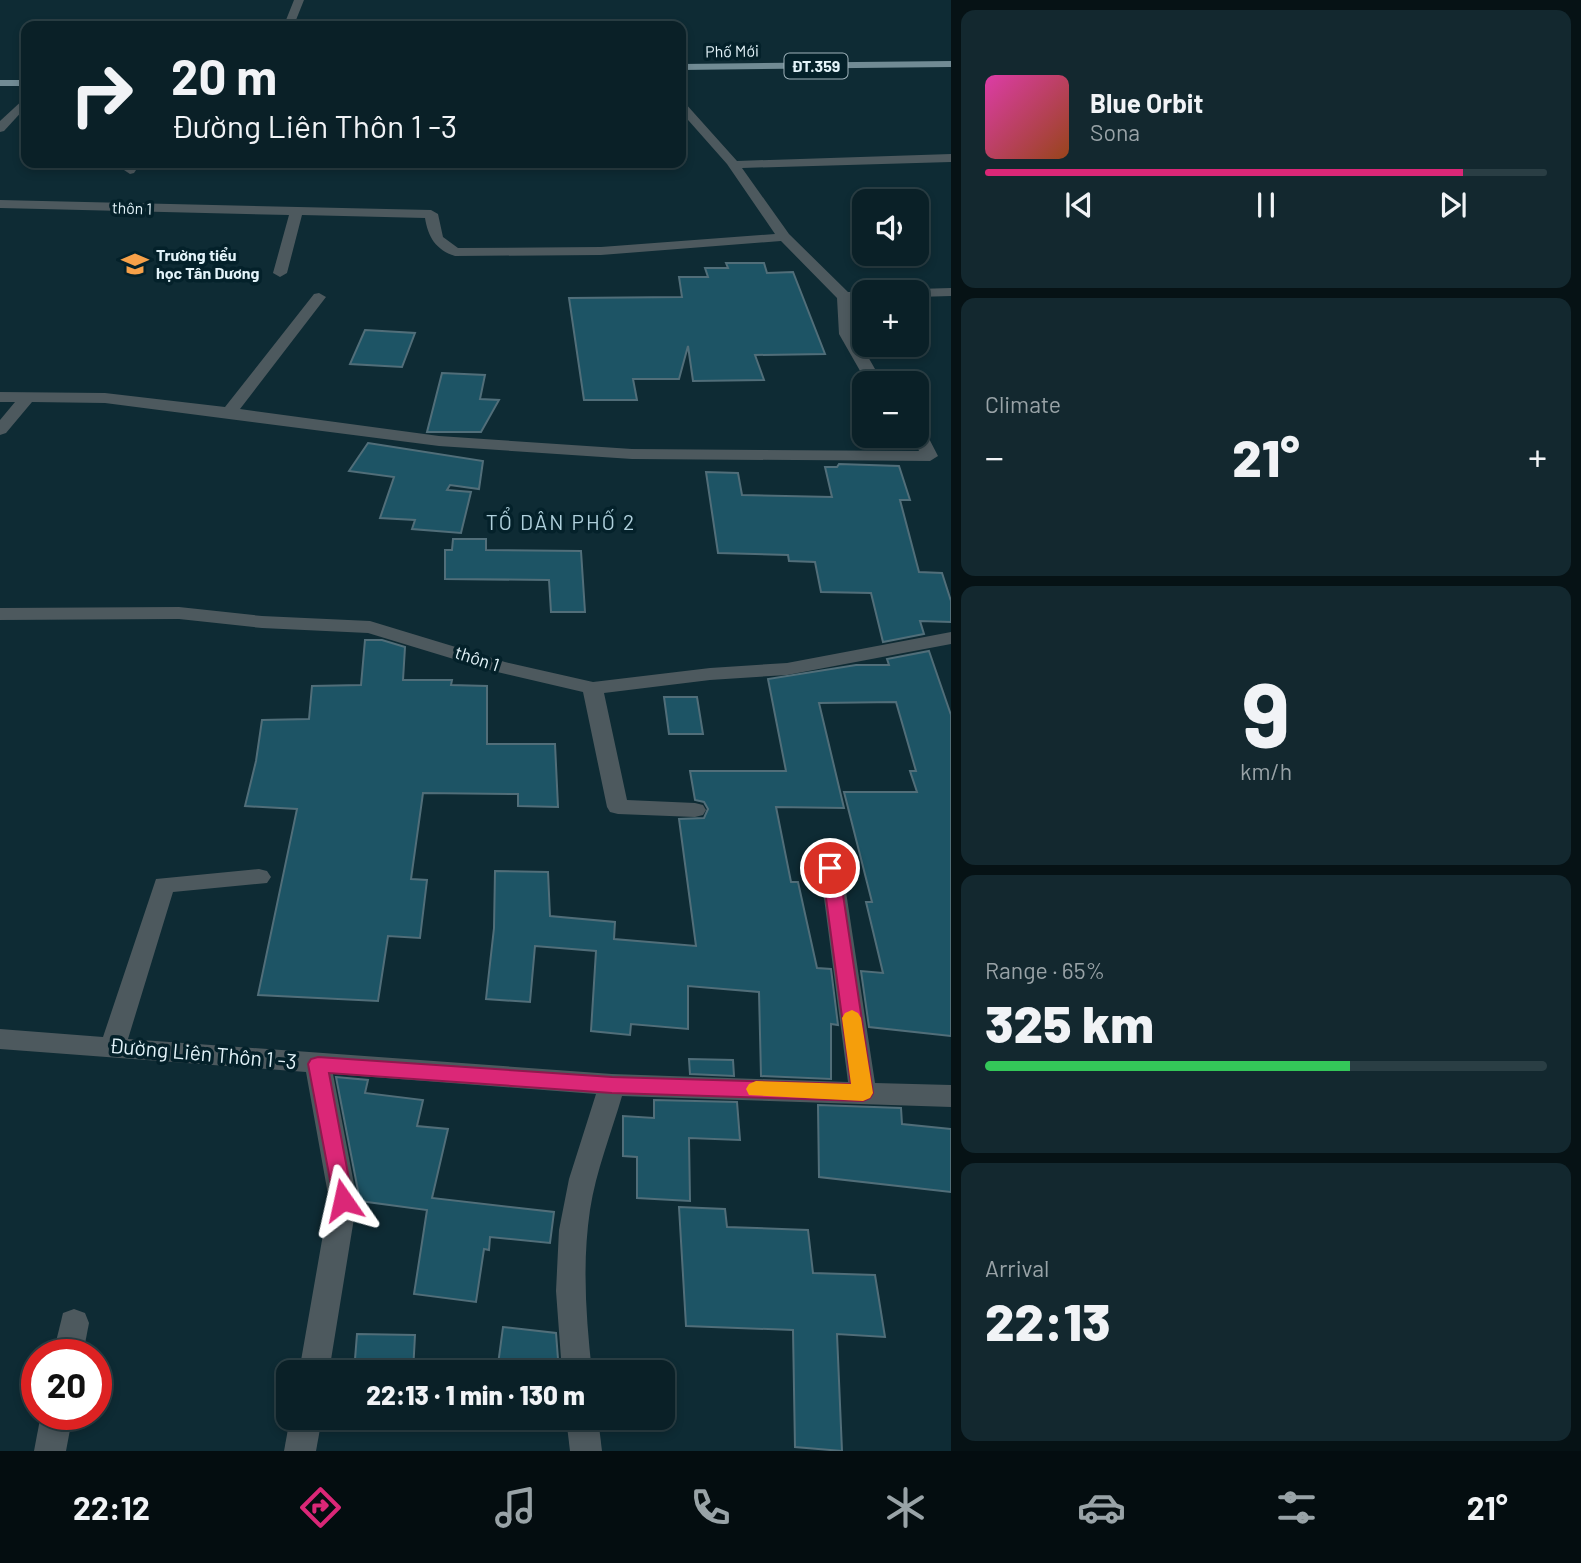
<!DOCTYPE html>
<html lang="en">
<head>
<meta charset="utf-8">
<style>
	body { margin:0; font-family:Barlow,sans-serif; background:#13282f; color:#f1f3f6; height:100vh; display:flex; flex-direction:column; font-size:26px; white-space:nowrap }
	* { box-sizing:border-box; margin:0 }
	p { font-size:23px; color:#99a3a7 }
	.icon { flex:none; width:38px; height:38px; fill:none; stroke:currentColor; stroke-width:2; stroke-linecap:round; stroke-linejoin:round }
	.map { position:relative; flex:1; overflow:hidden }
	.side { display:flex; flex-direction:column; gap:10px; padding:10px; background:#061215; width:630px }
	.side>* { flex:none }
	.hud { position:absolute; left:21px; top:21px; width:665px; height:147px; border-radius:14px; box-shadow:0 4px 10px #0003,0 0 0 2px #2a3e44; background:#0a2027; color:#f1f3f6; overflow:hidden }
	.tools { position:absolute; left:852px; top:189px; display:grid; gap:14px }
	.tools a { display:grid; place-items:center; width:77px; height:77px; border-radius:14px; background:#0a2027; box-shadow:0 4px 10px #0003,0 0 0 2px #2a3e44; font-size:35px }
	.speed { position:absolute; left:21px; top:1339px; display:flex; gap:14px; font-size:35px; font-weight:700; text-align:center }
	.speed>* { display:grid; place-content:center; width:91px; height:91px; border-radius:50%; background:#0a2027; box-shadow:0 4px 10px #0003,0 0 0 2px #2a3e44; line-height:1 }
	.speed .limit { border:10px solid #d22; background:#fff; color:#111 }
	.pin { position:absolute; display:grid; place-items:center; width:60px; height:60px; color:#fff; margin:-30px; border:4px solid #fff; border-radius:50%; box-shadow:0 2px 7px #0007 }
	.me { position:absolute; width:77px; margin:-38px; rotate:349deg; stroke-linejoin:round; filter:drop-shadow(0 0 5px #0008) }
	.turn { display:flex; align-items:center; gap:24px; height:147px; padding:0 35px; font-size:32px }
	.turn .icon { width:91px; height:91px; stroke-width:2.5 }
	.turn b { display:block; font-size:49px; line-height:60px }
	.big { font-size:52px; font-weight:800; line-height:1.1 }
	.side .widget { flex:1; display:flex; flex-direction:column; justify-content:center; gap:10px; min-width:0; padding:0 24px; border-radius:14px; background:#13282f }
	.side .dial { align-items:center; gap:0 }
	.dial b { font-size:91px; line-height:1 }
	.song { display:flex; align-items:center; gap:21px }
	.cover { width:84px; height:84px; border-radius:10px; background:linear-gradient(135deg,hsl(320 70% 55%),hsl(20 70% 35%)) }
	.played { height:7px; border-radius:4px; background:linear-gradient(90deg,#db2777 85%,#2a3e44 85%) }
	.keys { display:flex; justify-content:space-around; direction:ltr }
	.heat { display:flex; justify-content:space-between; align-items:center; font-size:38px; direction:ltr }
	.charge { height:10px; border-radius:5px; background:linear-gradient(90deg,#34c759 65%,#2a3e44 0) }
	.trip { position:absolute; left:276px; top:1360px; width:399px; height:70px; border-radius:14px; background:#0a2027; box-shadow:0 4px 10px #0003,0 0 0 2px #2a3e44; font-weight:800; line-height:70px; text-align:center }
	.dock { display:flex; height:112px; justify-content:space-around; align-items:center; background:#040d10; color:#99a3a7 }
	.dock .icon { width:49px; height:49px }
	.dock .on { color:#db2777 }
	.dock b { font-size:32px; color:#f1f3f6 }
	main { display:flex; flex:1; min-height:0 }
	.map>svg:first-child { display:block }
	.building { fill:#1d5465; stroke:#516e79; stroke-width:2 }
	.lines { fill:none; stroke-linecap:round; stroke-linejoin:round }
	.minor { fill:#4d595e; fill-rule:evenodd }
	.major { fill:#718b94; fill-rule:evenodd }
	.route { fill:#db2777; stroke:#8e194d; stroke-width:2 }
	.slow { fill:#f59e0b }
	.labels { text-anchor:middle; stroke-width:7; stroke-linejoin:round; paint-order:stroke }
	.far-street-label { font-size:16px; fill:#e3f3f9; stroke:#04212a }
	.shield { fill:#04212a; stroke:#a0b4bb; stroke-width:2 }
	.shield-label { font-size:16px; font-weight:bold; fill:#e3f3f9 }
	.far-poi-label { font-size:16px; font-weight:bold; fill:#e3f3f9; stroke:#04212a; text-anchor:start }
	.street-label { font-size:18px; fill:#e3f3f9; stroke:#04212a }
	.quarter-label { font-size:21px; letter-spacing:2px; fill:#b0d0dc; stroke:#04212a }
	.near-street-label { font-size:21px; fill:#e3f3f9; stroke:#04212a }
</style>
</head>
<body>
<main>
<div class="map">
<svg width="951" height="1451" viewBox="0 0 951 1451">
	<rect width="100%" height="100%" fill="#0e2b34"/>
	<g class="building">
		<polygon points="726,263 764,263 767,273 793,272 825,354 755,355 764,380 693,381 688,346 679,379 633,379 637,400 584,400 569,298 682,297 679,277 708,277 705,268 728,268"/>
		<polygon points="365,330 415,333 402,367 350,364"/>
		<polygon points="442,373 485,375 480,399 499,400 481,432 427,432"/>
		<polygon points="368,443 483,461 479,489 450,485 447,490 471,492 461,533 412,529 415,520 380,518 394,477 349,471"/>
		<polygon points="839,464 899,466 910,500 900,500 919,572 942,573 951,601 951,622 920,621 924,634 883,642 871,593 821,592 815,562 789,561 788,555 718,553 706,472 738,473 742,495 832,497 825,467 837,467"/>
		<polygon points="453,539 486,539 486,550 581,551 585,612 551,612 549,580 445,579 445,550 452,550"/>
		<polygon points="365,640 382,640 405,647 403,680 452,680 451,685 487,686 487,744 555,744 558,807 518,806 518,794 423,793 411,879 427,880 420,938 388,936 378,1001 258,995 297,809 245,806 256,761 262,720 309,719 312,686 361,685"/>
		<polygon points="929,651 951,715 951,1036 869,1027 861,971 883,973 866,902 872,902 844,792 917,792 910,771 916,771 896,702 819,703 844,808 776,807 791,882 798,882 817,968 831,969 838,1025 831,1024 831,1079 761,1076 759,992 688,986 688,1029 631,1024 630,1035 591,1031 596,951 535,946 530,1002 486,999 494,928 495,871 548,872 550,916 615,922 614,939 696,946 679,819 704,818 708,809 704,802 695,800 690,771 786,771 768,679 856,665 889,665 887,659"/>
		<polygon points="664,697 697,697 703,734 669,734"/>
		<polygon points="689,1059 733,1060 734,1076 690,1074"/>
		<polygon points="336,1077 368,1080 365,1093 423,1100 417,1126 448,1129 432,1198 554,1212 550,1243 490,1237 489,1250 484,1249 476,1302 414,1294 427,1210 360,1201"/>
		<polygon points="654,1100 737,1102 740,1140 689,1138 690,1201 637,1198 637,1157 623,1156 623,1116 654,1118"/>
		<polygon points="818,1105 901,1108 902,1124 951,1129 951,1192 819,1177"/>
		<polygon points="679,1207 725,1209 727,1227 808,1230 813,1273 875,1275 885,1337 837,1334 842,1451 795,1447 793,1330 686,1326"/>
		<polygon points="503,1327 556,1333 559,1372 497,1372"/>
		<polygon points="357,1334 415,1335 413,1372 354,1372"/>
	</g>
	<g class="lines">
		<g class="minor">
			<polygon points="294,0 304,0 296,20 298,26 288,26 286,20"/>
			<polygon points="26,97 26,107 4,131 0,132 0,121"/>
			<path d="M681,102L685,103L737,161L951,154V162L742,168L789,234L848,292H866L864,300L852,301L855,334L883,383H867L839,334L837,298L781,241L601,255L455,256C436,250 428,237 425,218L302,215L287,273L280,277L273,273L289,215L0,208V200L431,210L438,214L443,237L458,248L601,247L775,234L727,164L681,112Z"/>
			<polygon points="129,163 141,163 134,173 130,174 124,170"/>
			<polygon points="951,288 951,296 917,297 917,292 910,292 917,289"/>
			<polygon points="319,293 326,297 240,409 439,436 632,449 919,451 912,436 917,436 917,425 923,427 938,456 930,461 632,459 439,446 105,403 32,402 6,433 0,435 0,420 15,402 0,402 0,392 105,393 225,407 314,294"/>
			<polygon points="179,607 262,616 370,621 505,662 593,682 710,668 787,663 951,632 951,644 787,675 710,680 604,693 627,800 695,803 703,805 706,810 703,815 695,817 618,814 610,812 607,807 583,692 493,671 368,633 262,628 179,619 0,620 0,608"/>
			<path d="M829,844L837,846L840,852L875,1083L951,1085V1107L622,1096C611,1134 596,1171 590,1210C582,1264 586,1318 592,1372H562L556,1291L559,1230L569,1179L596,1094L333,1074L357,1200L329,1372H299L329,1200L306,1072L0,1049V1029L103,1037L156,879L259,869L267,871L271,877L267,883L173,892L128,1039L612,1074L848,1082L818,852L821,846Z"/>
			<polygon points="74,1309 85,1313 89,1323 83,1354 53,1354 63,1313"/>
			<polygon points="41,1414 73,1414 66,1451 34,1451"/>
			<polygon points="290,1418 322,1418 316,1451 284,1451"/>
			<polygon points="566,1418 598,1418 602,1451 570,1451"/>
		</g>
		<g class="major">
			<polygon points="951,61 951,67 681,70 681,64"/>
			<rect x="0" y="80" width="26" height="6"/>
		</g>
	</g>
	<polygon class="route" points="830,862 839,868 873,1093 870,1098 863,1101 612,1093 329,1073 353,1200 350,1206 343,1209 335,1206 308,1064 311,1059 318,1057 612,1077 851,1084 822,868"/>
	<polygon class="slow" points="852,1010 858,1013 861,1018 873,1093 870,1098 863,1101 749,1095 746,1089 749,1084 756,1081 851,1084 842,1018 845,1013"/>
	<defs>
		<symbol id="school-bare" viewBox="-9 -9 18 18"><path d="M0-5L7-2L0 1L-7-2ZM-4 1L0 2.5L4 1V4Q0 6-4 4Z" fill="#f7a149" stroke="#04212a" stroke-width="2.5" paint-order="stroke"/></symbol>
	</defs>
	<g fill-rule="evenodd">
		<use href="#school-bare" x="116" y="245" width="38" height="38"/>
	</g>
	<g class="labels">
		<g class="far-street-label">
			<text transform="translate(732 51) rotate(-1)" y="6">Phố Mới</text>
			<text transform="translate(132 208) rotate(2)" y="6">thôn 1</text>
		</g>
		<rect class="shield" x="784.5" y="53.5" width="63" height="25" rx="5"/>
		<g class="shield-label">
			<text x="816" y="72">ĐT.359</text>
		</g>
		<g class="far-poi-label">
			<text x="156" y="261">Trường tiểu<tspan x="156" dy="18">học Tân Dương</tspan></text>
		</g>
		<g class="street-label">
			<text transform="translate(477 659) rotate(18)" y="6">thôn 1</text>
		</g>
		<g class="quarter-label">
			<text x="561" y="530">TỔ DÂN PHỐ 2</text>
		</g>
		<g class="near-street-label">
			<text transform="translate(203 1054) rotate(5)" y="7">Đường Liên Thôn 1 -3</text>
		</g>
	</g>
</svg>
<div class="tools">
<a><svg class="icon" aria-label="sound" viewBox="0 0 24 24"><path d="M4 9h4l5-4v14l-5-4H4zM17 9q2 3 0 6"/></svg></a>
<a>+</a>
<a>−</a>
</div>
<div class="speed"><div class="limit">20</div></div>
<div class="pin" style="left:830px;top:868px;background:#d93025"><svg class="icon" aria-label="arrive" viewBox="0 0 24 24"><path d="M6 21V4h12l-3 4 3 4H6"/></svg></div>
<svg class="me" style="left:343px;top:1200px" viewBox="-20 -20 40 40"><path d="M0-17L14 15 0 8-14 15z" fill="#db2777" stroke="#fff" stroke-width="4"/></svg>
<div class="trip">22:13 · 1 min · 130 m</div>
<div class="hud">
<div class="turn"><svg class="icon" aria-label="right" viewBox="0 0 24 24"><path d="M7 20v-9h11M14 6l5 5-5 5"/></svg><div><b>20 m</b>Đường Liên Thôn 1 -3</div></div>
</div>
</div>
<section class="side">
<div class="widget">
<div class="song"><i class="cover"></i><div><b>Blue Orbit</b><p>Sona</p></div></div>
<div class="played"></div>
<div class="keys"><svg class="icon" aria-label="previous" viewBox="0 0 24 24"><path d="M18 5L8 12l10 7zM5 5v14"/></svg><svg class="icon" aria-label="pause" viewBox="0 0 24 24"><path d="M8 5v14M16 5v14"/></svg><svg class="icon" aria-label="next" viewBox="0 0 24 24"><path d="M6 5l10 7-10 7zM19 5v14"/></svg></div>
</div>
<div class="widget"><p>Climate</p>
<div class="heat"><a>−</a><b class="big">21°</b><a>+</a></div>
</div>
<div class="widget dial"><b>9</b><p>km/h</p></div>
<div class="widget"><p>Range · 65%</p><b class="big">325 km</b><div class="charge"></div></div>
<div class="widget"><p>Arrival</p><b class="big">22:13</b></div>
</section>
</main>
<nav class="dock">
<b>22:12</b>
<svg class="icon on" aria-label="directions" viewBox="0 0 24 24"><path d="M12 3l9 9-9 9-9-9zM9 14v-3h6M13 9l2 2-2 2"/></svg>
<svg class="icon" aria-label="music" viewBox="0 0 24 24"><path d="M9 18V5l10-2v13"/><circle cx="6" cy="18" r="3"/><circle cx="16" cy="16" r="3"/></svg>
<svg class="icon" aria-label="phone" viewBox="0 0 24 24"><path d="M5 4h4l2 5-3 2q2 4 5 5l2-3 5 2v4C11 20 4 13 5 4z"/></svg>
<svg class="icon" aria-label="climate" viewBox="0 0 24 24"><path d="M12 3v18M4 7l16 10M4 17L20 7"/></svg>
<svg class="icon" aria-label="car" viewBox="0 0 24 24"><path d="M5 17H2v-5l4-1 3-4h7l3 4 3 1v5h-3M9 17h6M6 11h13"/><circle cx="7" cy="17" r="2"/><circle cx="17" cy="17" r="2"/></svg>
<svg class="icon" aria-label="filters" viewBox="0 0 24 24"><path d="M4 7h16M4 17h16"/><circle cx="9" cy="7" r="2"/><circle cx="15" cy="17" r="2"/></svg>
<b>21°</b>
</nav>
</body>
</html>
